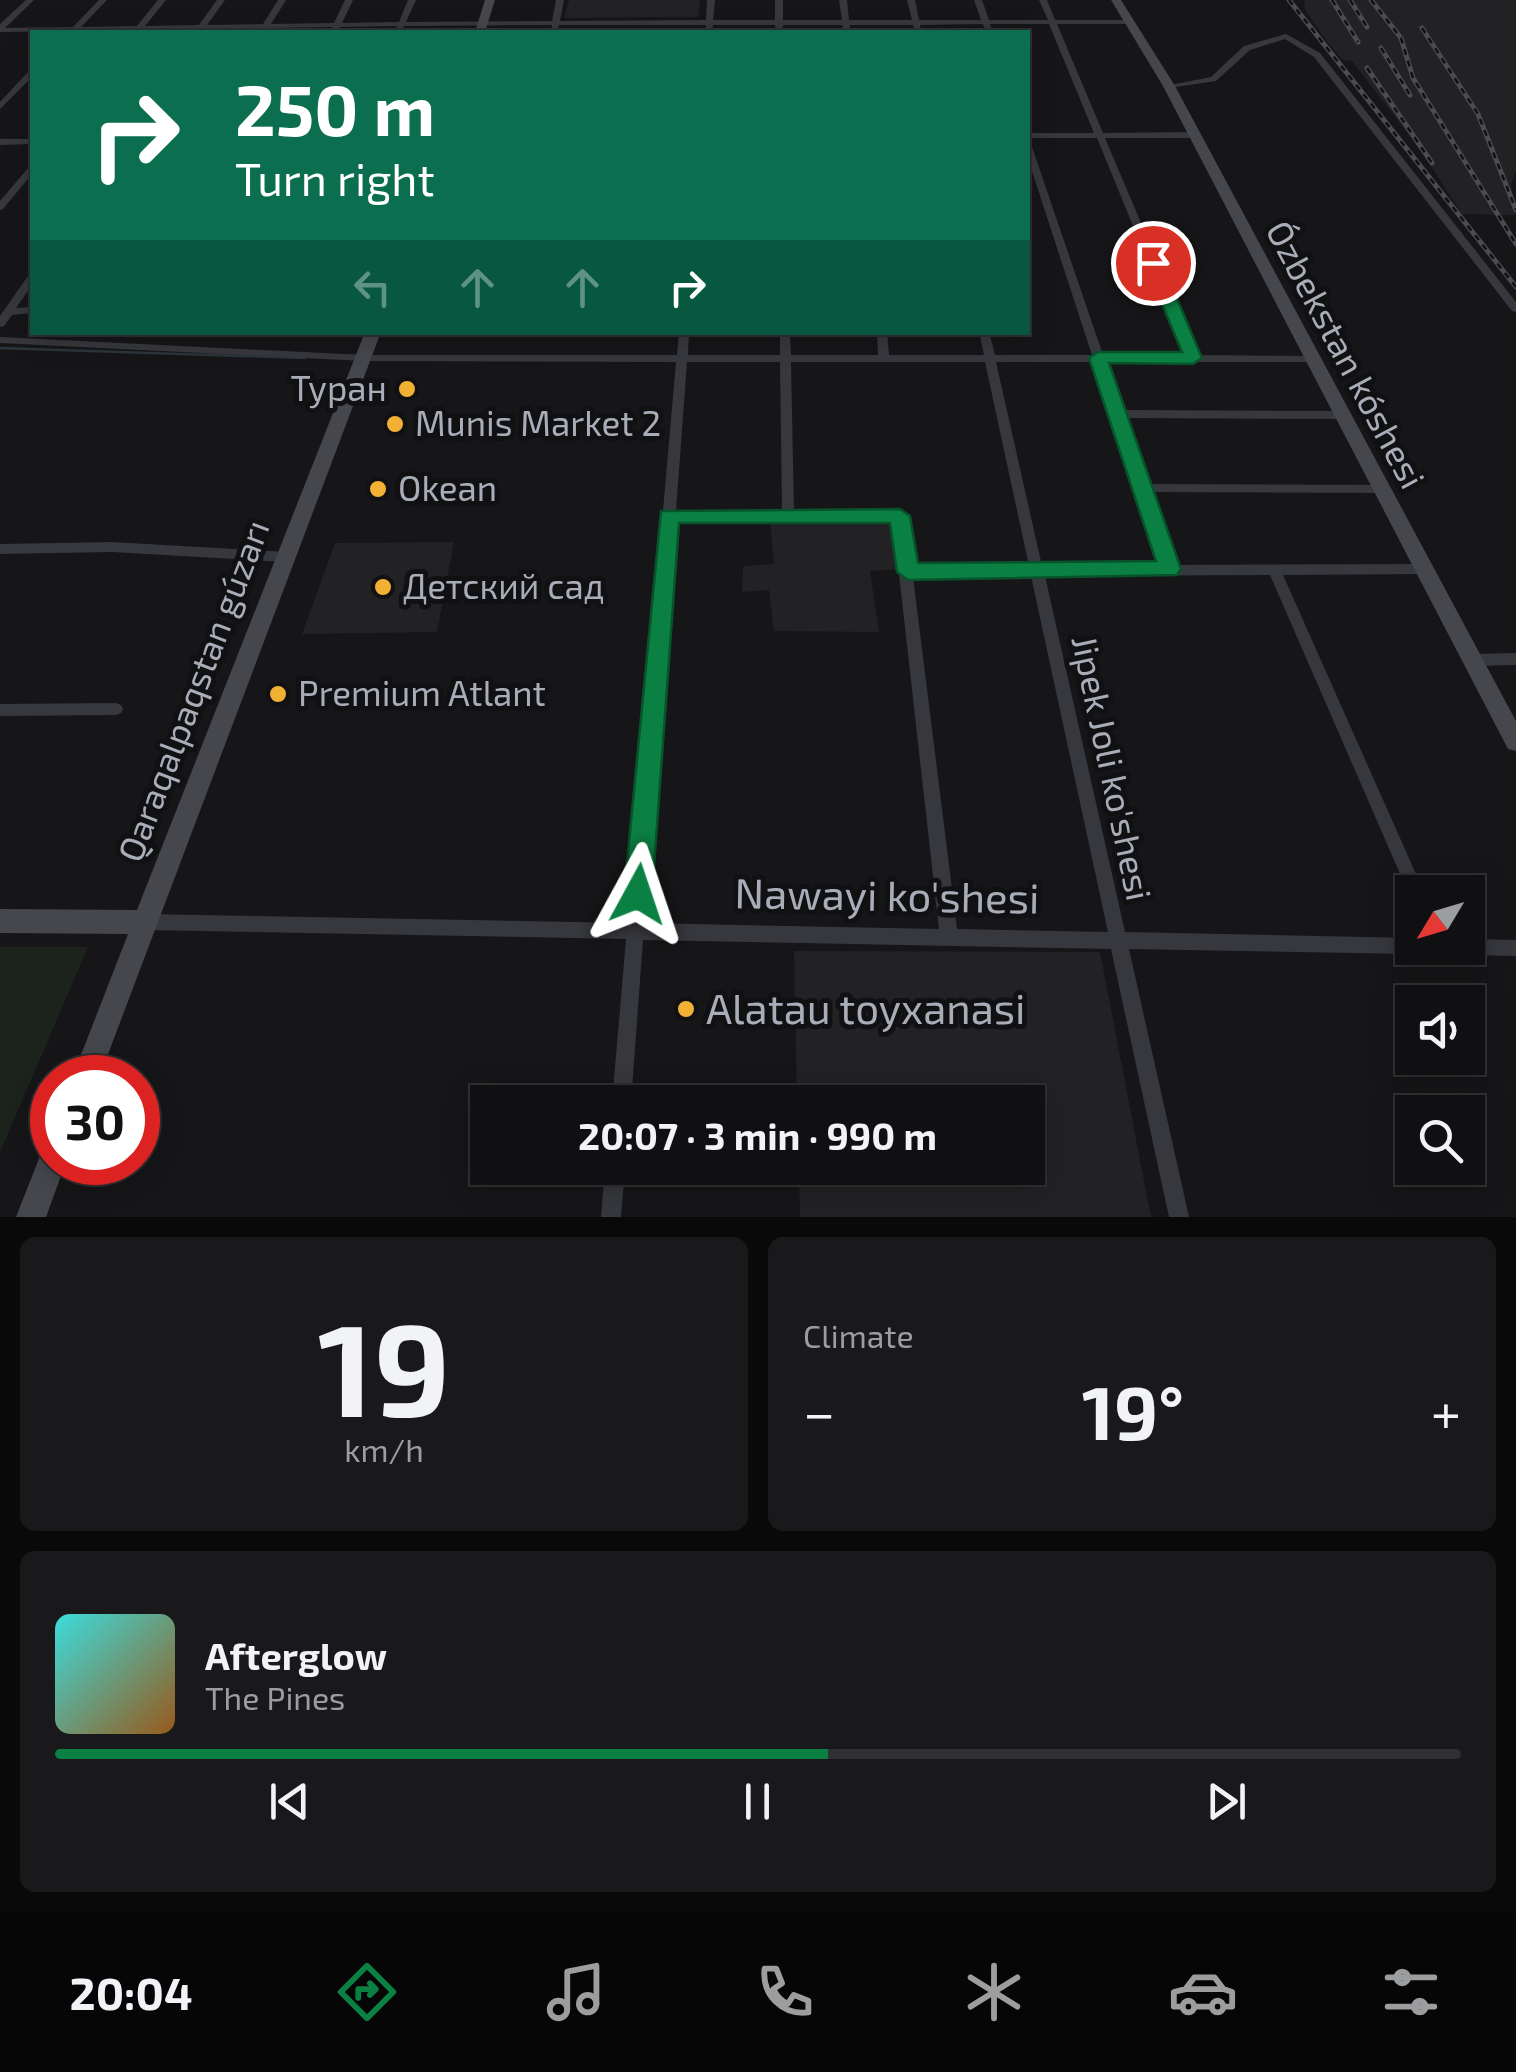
<!DOCTYPE html>
<html lang="en">
<head>
<meta charset="utf-8">
<style>
	body { margin:0; font-family:"Exo 2",sans-serif; background:#19191b; color:#f1f3f6; height:100vh; display:flex; flex-direction:column; font-size:38px; white-space:nowrap }
	* { box-sizing:border-box; margin:0 }
	p { font-size:32px; color:#9c9d9f }
	.icon { flex:none; width:55px; height:55px; fill:none; stroke:currentColor; stroke-width:2; stroke-linecap:round; stroke-linejoin:round }
	.map { position:relative; height:1217px; overflow:hidden }
	.details { display:flex; flex-direction:column; gap:20px; padding:20px; background:#09090a; flex:1 }
	.details>* { flex:none }
	.hud { position:absolute; left:30px; top:30px; width:1000px; height:305px; border-radius:0px; box-shadow:0 5px 25px #0003,0 0 0 2px #303032; background:#0b6e4f; color:#fff; overflow:hidden }
	.needle { width:65px; rotate:232deg }
	.buttons { position:absolute; left:1395px; top:875px; display:grid; gap:20px }
	.buttons a { display:grid; place-items:center; width:90px; height:90px; border-radius:0px; background:#101012; box-shadow:0 5px 25px #0003,0 0 0 2px #303032; font-size:50px }
	.speed { position:absolute; left:30px; top:1055px; display:flex; gap:20px; font-size:50px; font-weight:700; text-align:center }
	.speed>* { display:grid; place-content:center; width:130px; height:130px; border-radius:50%; background:#101012; box-shadow:0 5px 25px #0003,0 0 0 2px #303032; line-height:1 }
	.speed .limit { border:15px solid #d22; background:#fff; color:#111 }
	.pin { position:absolute; display:grid; place-items:center; width:85px; height:85px; color:#fff; margin:-42px; border:5px solid #fff; border-radius:50%; box-shadow:0 2px 10px #0007 }
	.me { position:absolute; width:110px; margin:-55px; rotate:5deg; stroke-linejoin:round; filter:drop-shadow(0 0 8px #0008) }
	.turn { display:flex; align-items:center; gap:35px; height:210px; padding:0 40px; font-size:45px }
	.turn .icon { width:130px; height:130px; stroke-width:2.5 }
	.turn b { display:block; font-size:70px; line-height:85px }
	.lanes { display:flex; align-items:center; height:95px; padding:0 40px; background:#0003; justify-content:center; gap:50px; direction:ltr }
	.lanes .off { opacity:.35 }
	.big { font-size:75px; font-weight:700; line-height:1.1 }
	.details .tile { flex:1; display:flex; flex-direction:column; justify-content:center; gap:15px; min-width:0; padding:0 35px; border-radius:15px; background:#19191b }
	.details .dial { align-items:center; gap:0 }
	.dial b { font-size:130px; line-height:1 }
	.song { display:flex; align-items:center; gap:30px }
	.cover { width:120px; height:120px; border-radius:15px; background:linear-gradient(135deg,hsl(180 70% 55%),hsl(30 70% 35%)) }
	.played { height:10px; border-radius:5px; background:linear-gradient(90deg,#0b8043 55%,#303032 55%) }
	.keys { display:flex; justify-content:space-around; direction:ltr }
	.heat { display:flex; justify-content:space-between; align-items:center; font-size:55px; direction:ltr }
	.details .tiles { flex:1; display:grid; gap:20px; grid-template-columns:1fr 1fr }
	.tile:last-child { grid-column:span 2 }
	.trip { position:absolute; left:470px; top:1085px; width:575px; height:100px; border-radius:0px; background:#101012; box-shadow:0 5px 25px #0003,0 0 0 2px #303032; font-weight:700; line-height:100px; text-align:center }
	.tab-bar { display:flex; height:160px; justify-content:space-around; align-items:center; background:#060607; color:#9c9d9f }
	.tab-bar .icon { width:70px; height:70px }
	.tab-bar .active { color:#0b8043 }
	.tab-bar b { font-size:45px; color:#f1f3f6 }
	.map>svg:first-child { display:block }
	.built { fill:#222225 }
	.green { fill:#1c231d }
	.lines { fill:none; stroke-linecap:round; stroke-linejoin:round }
	.stream { stroke:#2c353c; stroke-width:2.5 }
	.street { fill:#37383d; fill-rule:evenodd }
	.secondary { fill:#45474d; fill-rule:evenodd }
	.rail-casing { stroke:#4a4c52; stroke-width:5 }
	.rail { stroke:#111113; stroke-width:2.5; stroke-dasharray:6; stroke-linecap:butt }
	.route { fill:#0b8043; stroke:#07532c; stroke-width:2.5 }
	.poi-dot { fill:#f2b134; stroke:#111113; stroke-width:4 }
	.labels { text-anchor:middle; stroke-width:10; stroke-linejoin:round; paint-order:stroke }
	.street-label { font-size:35px; fill:#a8adb8; stroke:#111113 }
	.poi-label { font-size:35px; fill:#a8adb8; stroke:#111113; text-anchor:start }
	.near-street-label { font-size:42px; fill:#a8adb8; stroke:#111113 }
	.near-poi-label { font-size:42px; fill:#a8adb8; stroke:#111113; text-anchor:start }
</style>
</head>
<body>
<div class="map">
<svg width="1516" height="1217" viewBox="0 0 1516 1217">
	<rect width="100%" height="100%" fill="#161618"/>
	<g class="built">
		<polygon points="569,0 700,0 698,17 564,18"/>
		<polygon points="1304,0 1516,0 1516,170 1511,184 1516,215 1462,214 1422,152 1352,61 1343,60 1328,43 1305,10"/>
		<polygon points="893,519 899,569 870,571 879,632 774,631 769,590 742,592 743,566 774,564 770,520"/>
		<polygon points="454,542 437,632 302,634 335,543"/>
		<polygon points="794,951 1100,952 1151,1217 800,1217 799,1168 1028,1168 1028,1102 797,1102"/>
	</g>
	<polygon class="green" points="0,947 88,947 0,1152"/>
	<g class="lines">
		<polyline class="stream" points="0,348 305,358"/>
		<g class="street">
			<path d="M26,0H34L5,28L73,27L99,0H107L81,27L137,26L158,0H166L145,26L199,25L217,0H225L207,25L263,24L278,0H286L271,24L334,23L345,0H353L342,23L399,22L408,0H416L406,22L552,21L556,0H564L560,21L706,20L707,0H715L713,20H775V0H783V20H842L839,0H847L849,20H912L907,0H915L919,20H981L974,0H982L989,20H1048L1039,0H1047L1055,20H1132V24H1057L1103,133L1195,132L1199,135L1195,138H1105L1197,355L1313,356L1319,359L1313,362H1105L1122,410L1343,411L1349,415L1343,419L1124,418L1147,484L1382,485L1388,489L1382,493L1150,492L1174,565L1425,564L1432,569L1425,574L1283,575L1424,892H1412V899L1408,892L1270,575L1045,576L1125,932L1412,938V948H1420L1418,952L1412,954L1129,949L1189,1217H1169L1111,949L643,940L631,1102H612L626,939L144,930L138,928L135,922L138,916L144,914L627,923L676,362L364,361L0,343V337L364,355H677L679,332H689L688,355H780V332H790L791,355H878L877,332H887L889,355H984L979,332H989L995,355H1092L1028,159V144L1032,147L1103,355H1186L1097,138H1028V133H1094L1049,24H990L992,32H986L983,24L920,25L921,32H915L913,25H850V32H844L842,25H783L782,32H776L775,25H713L712,32H706V25H559L557,32H551L552,25L404,26L401,32H395L397,26L340,27L337,32H331L332,27L268,28L265,32H259L260,28L204,29L201,32H195L196,29L141,30L140,32H133V30L0,32V24ZM687,362H780L782,511H676ZM791,362H985L1029,566L912,567L904,513L794,511ZM996,362H1094L1161,566H1042ZM675,521H893L939,929L644,923ZM1031,576L1108,932L957,929L913,577Z"/>
			<polygon points="1286,34 1320,53 1516,302 1516,312 1512,311 1314,57 1285,39 1250,50 1216,81 1169,88 1165,86 1211,77 1244,46"/>
			<polygon points="29,71 32,71 32,77 0,109 0,102"/>
			<polygon points="0,139 32,139 32,144 0,145"/>
			<polygon points="32,166 32,174 3,209 0,210 0,201 29,167"/>
			<polygon points="32,275 32,285 16,308 32,307 32,313 12,315 4,326 0,327 0,316 28,276"/>
			<polygon points="112,542 286,552 293,557 286,562 112,552 0,554 0,544"/>
			<polygon points="1516,653 1516,665 1473,666 1468,664 1466,660 1468,656 1473,654"/>
			<polygon points="116,703 121,705 123,709 121,713 116,715 0,716 0,704"/>
			<polygon points="1468,939 1516,940 1516,956 1468,955 1462,953 1460,948 1468,948"/>
			<polygon points="605,1168 625,1168 621,1217 601,1217"/>
		</g>
		<g class="secondary">
			<polygon points="485,0 495,0 485,32 475,32"/>
			<polygon points="1111,0 1121,0 1175,86 1516,721 1516,751 1508,749 1163,86"/>
			<polygon points="365,332 381,332 99,1078 72,1078 128,934 0,933 0,909 137,910"/>
			<polygon points="52,1147 52,1162 66,1162 46,1217 16,1217 42,1151"/>
		</g>
		<defs>
			<g id="rail">
				<polyline points="1289,0 1516,287"/>
				<polyline points="1332,0 1358,42"/>
				<polyline points="1350,0 1367,27"/>
				<polyline points="1371,0 1401,38 1413,78 1516,244"/>
				<polyline points="1422,28 1478,114 1516,210"/>
				<polyline points="1381,48 1410,95"/>
				<polyline points="1367,68 1432,163"/>
			</g>
		</defs>
		<use href="#rail" class="rail-casing"/>
		<use href="#rail" class="rail"/>
	</g>
	<polygon class="route" points="1153,258 1162,263 1202,358 1193,364 1109,363 1181,569 1177,575 908,580 897,572 890,523 679,523 652,894 648,903 638,907 628,903 624,894 661,511 900,509 910,516 918,563 1156,561 1089,358 1098,352 1182,352 1145,263"/>
	<g class="poi-dot">
		<circle cx="407" cy="389" r="10"/>
		<circle cx="395" cy="424" r="10"/>
		<circle cx="378" cy="489" r="10"/>
		<circle cx="383" cy="587" r="10"/>
		<circle cx="278" cy="694" r="10"/>
		<circle cx="686" cy="1009" r="10"/>
	</g>
	<g class="labels">
		<g class="street-label">
			<text transform="translate(1345 355) rotate(62)" y="12">Ózbekstan kóshesi</text>
			<text transform="translate(194 691) rotate(-69)" y="12">Qaraqalpaqstan gúzarı</text>
			<text transform="translate(1111 768) rotate(78)" y="12">Jipek Joli ko'shesi</text>
		</g>
		<g class="poi-label">
			<text x="387" y="401" text-anchor="end">Туран</text>
			<text x="415" y="436">Munis Market 2</text>
			<text x="398" y="501">Okean</text>
			<text x="403" y="599">Детский сад</text>
			<text x="298" y="706">Premium Atlant</text>
		</g>
		<g class="near-street-label">
			<text transform="translate(887 896) rotate(1)" y="15">Nawayi ko'shesi</text>
		</g>
		<g class="near-poi-label">
			<text x="706" y="1024">Alatau toyxanasi</text>
		</g>
	</g>
</svg>
<div class="buttons">
<a><svg class="needle" viewBox="-14 -14 28 28"><path d="M0-13l5 13h-10z" fill="#e53935"/><path d="M0 13l5-13h-10z" fill="#9c9d9f"/></svg></a>
<a><svg class="icon" aria-label="sound" viewBox="0 0 24 24"><path d="M4 9h4l5-4v14l-5-4H4zM17 9q2 3 0 6"/></svg></a>
<a><svg class="icon" aria-label="search" viewBox="0 0 24 24"><circle cx="10" cy="10" r="6"/><path d="M15 15l6 6"/></svg></a>
</div>
<div class="speed"><div class="limit">30</div></div>
<div class="pin" style="left:1153px;top:263px;background:#d93025"><svg class="icon" aria-label="arrive" viewBox="0 0 24 24"><path d="M6 21V4h12l-3 4 3 4H6"/></svg></div>
<svg class="me" style="left:638px;top:894px" viewBox="-20 -20 40 40"><path d="M0-17L14 15 0 8-14 15z" fill="#0b8043" stroke="#fff" stroke-width="4"/></svg>
<div class="trip">20:07 · 3 min · 990 m</div>
<div class="hud">
<div class="turn"><svg class="icon" aria-label="right" viewBox="0 0 24 24"><path d="M7 20v-9h11M14 6l5 5-5 5"/></svg><div><b>250 m</b>Turn right</div></div>
<div class="lanes"><svg class="icon off" aria-label="left" viewBox="0 0 24 24"><path d="M17 20v-9H6M10 6l-5 5 5 5"/></svg><svg class="icon off" aria-label="ahead" viewBox="0 0 24 24"><path d="M12 20V5M6 11l6-6 6 6"/></svg><svg class="icon off" aria-label="ahead" viewBox="0 0 24 24"><path d="M12 20V5M6 11l6-6 6 6"/></svg><svg class="icon" aria-label="right" viewBox="0 0 24 24"><path d="M7 20v-9h11M14 6l5 5-5 5"/></svg></div>
</div>
</div>
<section class="details">
<div class="tiles">
<div class="tile dial"><b>19</b><p>km/h</p></div>
<div class="tile"><p>Climate</p>
<div class="heat"><a>−</a><b class="big">19°</b><a>+</a></div>
</div>
<div class="tile">
<div class="song"><i class="cover"></i><div><b>Afterglow</b><p>The Pines</p></div></div>
<div class="played"></div>
<div class="keys"><svg class="icon" aria-label="previous" viewBox="0 0 24 24"><path d="M18 5L8 12l10 7zM5 5v14"/></svg><svg class="icon" aria-label="pause" viewBox="0 0 24 24"><path d="M8 5v14M16 5v14"/></svg><svg class="icon" aria-label="next" viewBox="0 0 24 24"><path d="M6 5l10 7-10 7zM19 5v14"/></svg></div>
</div>
</div>
</section>
<nav class="tab-bar">
<b>20:04</b>
<svg class="icon active" aria-label="directions" viewBox="0 0 24 24"><path d="M12 3l9 9-9 9-9-9zM9 14v-3h6M13 9l2 2-2 2"/></svg>
<svg class="icon" aria-label="music" viewBox="0 0 24 24"><path d="M9 18V5l10-2v13"/><circle cx="6" cy="18" r="3"/><circle cx="16" cy="16" r="3"/></svg>
<svg class="icon" aria-label="phone" viewBox="0 0 24 24"><path d="M5 4h4l2 5-3 2q2 4 5 5l2-3 5 2v4C11 20 4 13 5 4z"/></svg>
<svg class="icon" aria-label="climate" viewBox="0 0 24 24"><path d="M12 3v18M4 7l16 10M4 17L20 7"/></svg>
<svg class="icon" aria-label="car" viewBox="0 0 24 24"><path d="M5 17H2v-5l4-1 3-4h7l3 4 3 1v5h-3M9 17h6M6 11h13"/><circle cx="7" cy="17" r="2"/><circle cx="17" cy="17" r="2"/></svg>
<svg class="icon" aria-label="filters" viewBox="0 0 24 24"><path d="M4 7h16M4 17h16"/><circle cx="9" cy="7" r="2"/><circle cx="15" cy="17" r="2"/></svg>
</nav>
</body>
</html>
